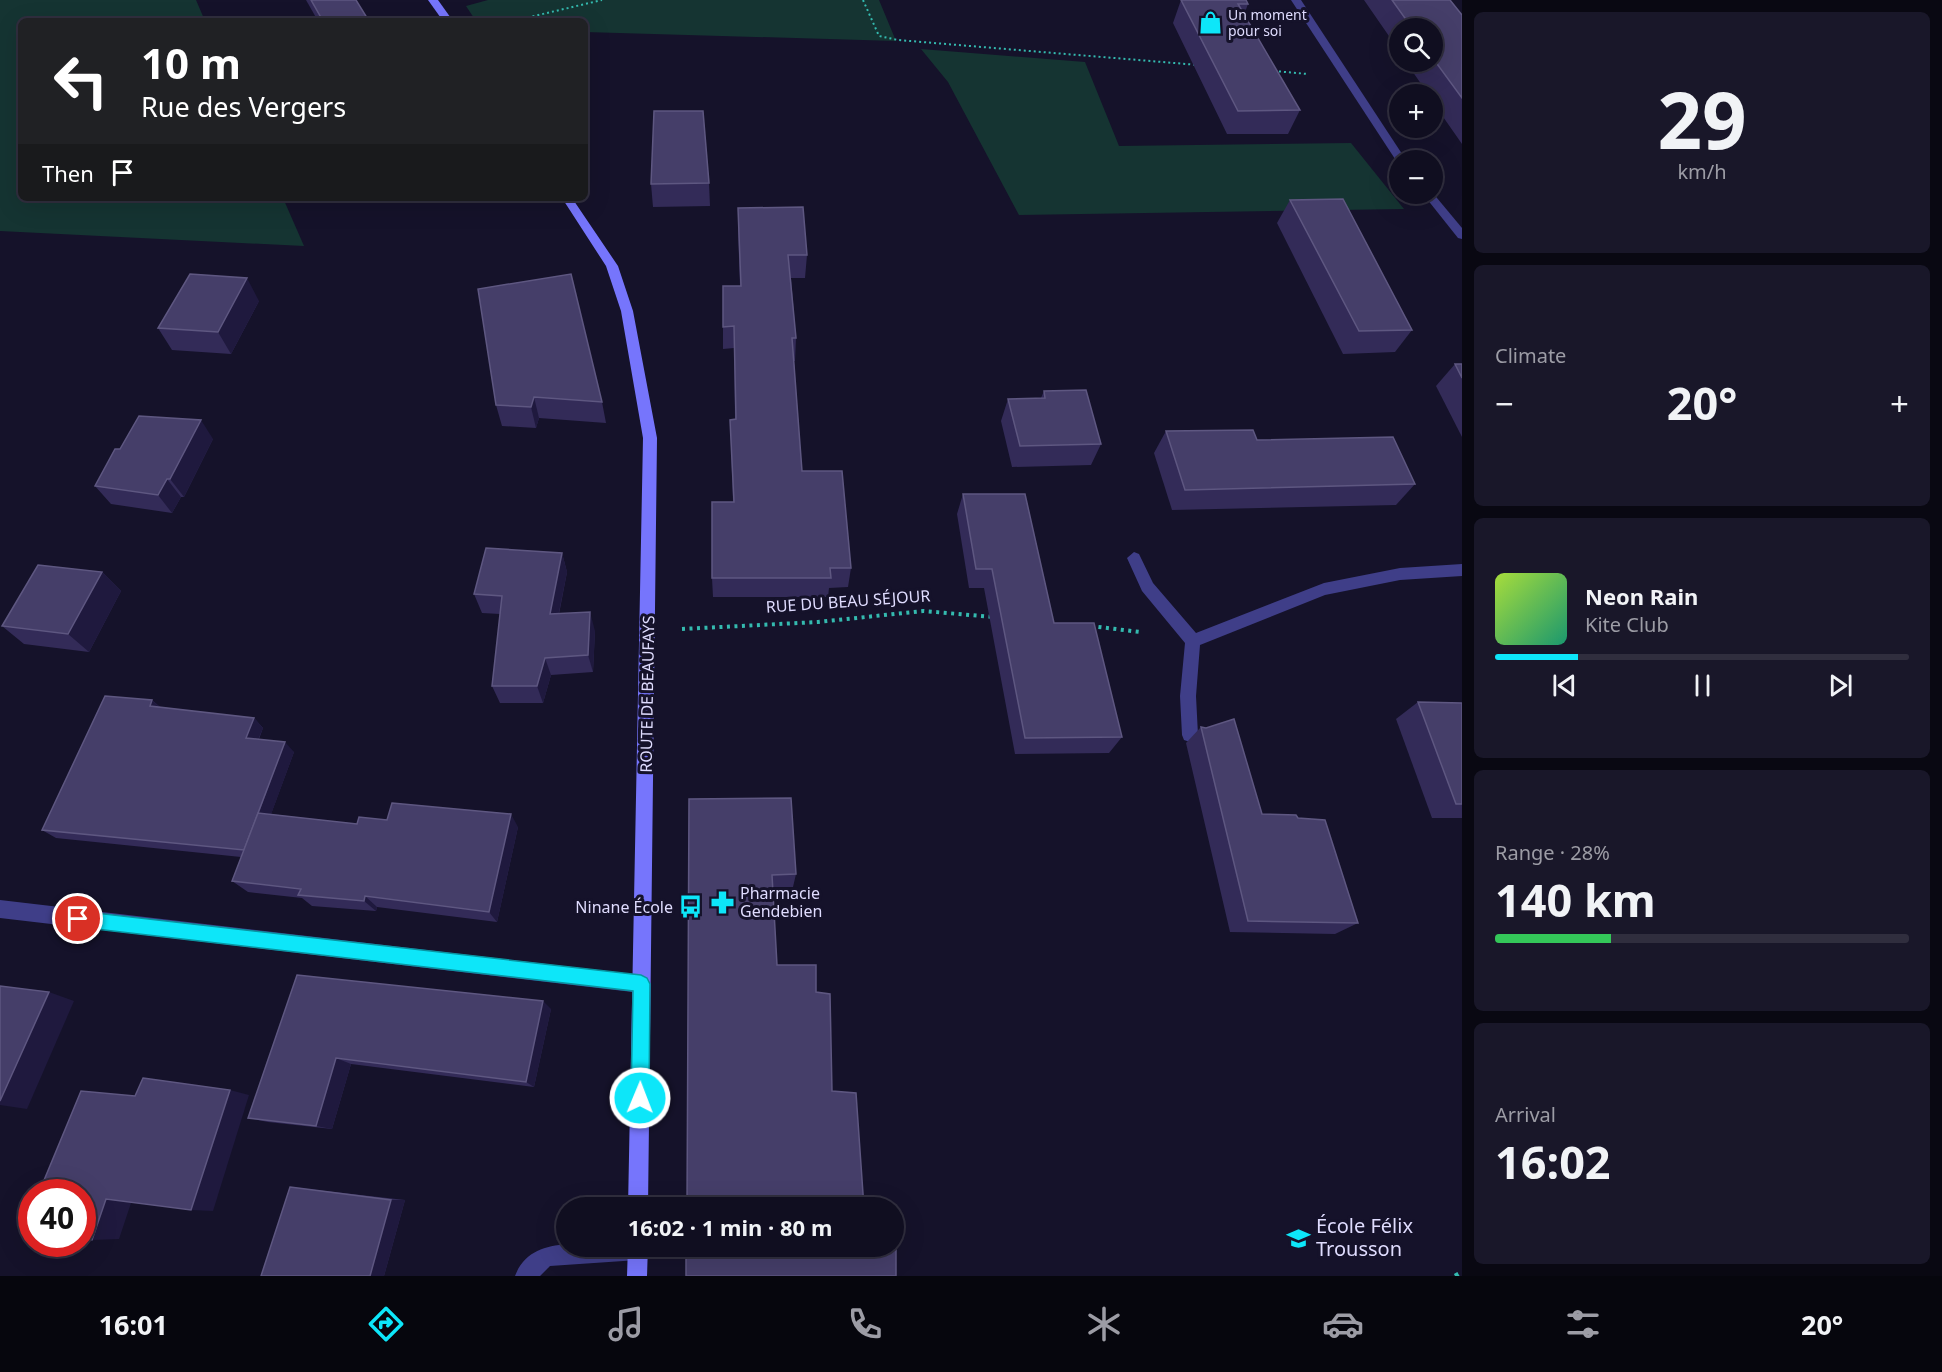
<!DOCTYPE html>
<html lang="en">
<head>
<meta charset="utf-8">
<style>
	body { margin:0; font-family:"Noto Sans",sans-serif; background:#191729; color:#f1f3f6; height:100vh; display:flex; flex-direction:column; font-size:22px; white-space:nowrap }
	* { box-sizing:border-box; margin:0 }
	p { font-size:20px; color:#9c9ca5 }
	.icon { flex:none; width:33px; height:33px; fill:none; stroke:currentColor; stroke-width:2; stroke-linecap:round; stroke-linejoin:round }
	.map { position:relative; flex:1; overflow:hidden }
	.sheet { display:flex; flex-direction:column; gap:12px; padding:12px; background:#090812; width:480px }
	.sheet>* { flex:none }
	.top-card { position:absolute; left:18px; top:18px; width:570px; height:183px; border-radius:9px; box-shadow:0 6px 24px #0002,0 0 0 2px #302e3e; background:#202124; color:#fff; overflow:hidden }
	.controls { position:absolute; left:1389px; top:18px; display:grid; gap:12px }
	.controls a { display:grid; place-items:center; width:54px; height:54px; border-radius:50%; background:#100e20; box-shadow:0 6px 24px #0002,0 0 0 2px #302e3e; font-size:30px }
	.speed { position:absolute; left:18px; top:1179px; display:flex; gap:12px; font-size:30px; font-weight:700; text-align:center }
	.speed>* { display:grid; place-content:center; width:78px; height:78px; border-radius:50%; background:#100e20; box-shadow:0 6px 24px #0002,0 0 0 2px #302e3e; line-height:1 }
	.speed .limit { border:9px solid #d22; background:#fff; color:#111 }
	.pin { position:absolute; display:grid; place-items:center; width:51px; height:51px; color:#fff; margin:-26px; border:3px solid #fff; border-radius:50%; box-shadow:0 2px 6px #0007 }
	.me { position:absolute; width:66px; margin:-33px; rotate:1deg; stroke-linejoin:round; filter:drop-shadow(0 0 4px #0008) }
	.turn { display:flex; align-items:center; gap:21px; height:126px; padding:0 24px; font-size:27px }
	.turn .icon { width:78px; height:78px; stroke-width:2.5 }
	.turn b { display:block; font-size:42px; line-height:51px }
	.then { display:flex; align-items:center; height:57px; padding:0 24px; background:#0003; gap:12px; font-size:22px }
	.big { font-size:45px; font-weight:700; line-height:1.1 }
	.sheet .tile { flex:1; display:flex; flex-direction:column; justify-content:center; gap:9px; min-width:0; padding:0 21px; border-radius:9px; background:#191729 }
	.sheet .dial { align-items:center; gap:0 }
	.dial b { font-size:78px; line-height:1 }
	.song { display:flex; align-items:center; gap:18px }
	.cover { width:72px; height:72px; border-radius:9px; background:linear-gradient(135deg,hsl(80 70% 55%),hsl(160 70% 35%)) }
	.played { height:6px; border-radius:3px; background:linear-gradient(90deg,#0de6f9 20%,#302e3e 20%) }
	.keys { display:flex; justify-content:space-around; direction:ltr }
	.heat { display:flex; justify-content:space-between; align-items:center; font-size:33px; direction:ltr }
	.charge { height:9px; border-radius:4px; background:linear-gradient(90deg,#34c759 28%,#302e3e 0) }
	.trip { position:absolute; left:556px; top:1197px; width:348px; height:60px; border-radius:30px; background:#100e20; box-shadow:0 6px 24px #0002,0 0 0 2px #302e3e; font-weight:700; line-height:60px; text-align:center }
	.tabs { display:flex; height:96px; justify-content:space-around; align-items:center; background:#06060d; color:#9c9ca5 }
	.tabs .icon { width:42px; height:42px }
	.tabs .active { color:#0de6f9 }
	.tabs b { font-size:27px; color:#f1f3f6 }
	main { display:flex; flex:1; min-height:0 }
	.map>svg:first-child { display:block }
	.green { fill:#153432 }
	.lines { fill:none; stroke-linecap:round; stroke-linejoin:round }
	.path-far2 { stroke:#34baaf; stroke-width:2; stroke-dasharray:2 3; stroke-linecap:butt }
	.path-far1 { stroke:#34baaf; stroke-width:4; stroke-dasharray:3 4.5; stroke-linecap:butt }
	.path { stroke:#34baaf; stroke-width:4.5; stroke-dasharray:4 5; stroke-linecap:butt }
	.street { fill:#3f3e88; fill-rule:evenodd }
	.secondary { fill:#7675fc; fill-rule:evenodd }
	.wall { fill:#332b58 }
	.shaded-wall { fill:#1f193e }
	.building { fill:#453e69; stroke:#5e5781; stroke-width:1.5 }
	.route { fill:#0de6f9; stroke:#0896a2; stroke-width:1.5 }
	.labels { text-anchor:middle; stroke-width:6; stroke-linejoin:round; paint-order:stroke }
	.far-poi-label { font-size:14px; fill:#dfdcfe; stroke:#15122a; text-anchor:start }
	.street-label { font-size:16px; fill:#dfdcfe; stroke:#15122a }
	.poi-label { font-size:16px; fill:#dfdcfe; stroke:#15122a; text-anchor:start }
	.near-poi-label { font-size:20px; fill:#dfdcfe; stroke:#15122a; text-anchor:start }
</style>
</head>
<body>
<main>
<div class="map">
<svg width="1462" height="1276" viewBox="0 0 1462 1276">
	<rect width="100%" height="100%" fill="#15122a"/>
	<g class="green">
		<polygon points="0,0 196,0 205,21 21,21 21,198 283,198 304,246 0,231"/>
		<polygon points="488,0 879,0 896,41 585,32 585,21 476,21 466,6"/>
		<polygon points="921,49 1085,62 1119,146 1351,143 1404,209 1019,215 948,82"/>
	</g>
	<g class="lines">
		<g class="path-far2">
			<polyline points="863,0 879,36 898,40 1198,65"/>
			<polyline points="513,21 602,0"/>
			<polyline points="1274,71 1308,74"/>
		</g>
		<g class="path-far1">
			<polyline points="1091,626 1140,632"/>
			<polyline points="682,629 818,622 923,611 994,617"/>
		</g>
		<polyline class="path" points="1455,1276 1462,1272"/>
		<g class="street">
			<polygon points="1291,0 1301,0 1406,160 1397,162"/>
			<polygon points="1432,192 1462,228 1462,239 1458,238 1423,194"/>
			<polygon points="1134,552 1139,554 1153,583 1196,633 1324,583 1400,568 1462,564 1462,576 1400,580 1325,595 1200,645 1196,696 1198,735 1196,740 1190,742 1184,740 1182,735 1180,696 1185,643 1142,591 1127,558"/>
			<polygon points="0,900 641,975 647,978 650,984 647,990 641,993 0,918"/>
			<path d="M567,1244V1246H647L648,1250L645,1257L638,1260L550,1266L540,1276H515C524,1252 544,1246 567,1244Z"/>
		</g>
		<g class="secondary">
			<polygon points="428,0 438,0 453,21 443,21"/>
			<polygon points="562,198 572,198 618,266 633,311 657,438 648,1208 628,1208 643,438 621,311 606,266"/>
			<polygon points="628,1246 648,1246 647,1276 627,1276"/>
		</g>
	</g>
	<g class="wall">
		<polygon points="306,0 356,0 369,21 318,21"/>
		<polygon points="1181,0 1248,4 1244,15 1300,110 1288,134 1227,134 1173,23"/>
		<polygon points="1364,0 1450,0 1462,15 1462,144 1432,101 1432,94 1428,94 1406,62 1432,62 1432,28 1400,28 1400,52"/>
		<polygon points="709,183 710,206 653,207 651,184"/>
		<polygon points="1290,200 1412,330 1395,352 1343,354 1277,223"/>
		<polygon points="738,208 807,255 805,278 791,278 796,338 795,361 794,361 802,471 851,568 848,587 829,588 828,597 713,597 712,578 733,502 730,420 735,419 734,348 723,349 723,286 740,286 738,231"/>
		<polygon points="478,289 602,402 606,423 539,418 536,428 502,426 496,405"/>
		<polygon points="259,301 231,354 172,350 158,328"/>
		<polygon points="1455,364 1462,364 1462,437 1436,386"/>
		<polygon points="1044,391 1101,444 1091,465 1012,467 1001,421 1008,399 1041,398"/>
		<polygon points="1166,431 1257,440 1415,484 1396,505 1172,510 1154,453"/>
		<polygon points="213,439 184,497 181,497 172,513 111,504 95,486 120,449"/>
		<polygon points="963,494 1054,623 1122,737 1109,753 1015,754 984,588 969,588 957,514"/>
		<polygon points="562,553 567,572 559,614 595,631 593,672 551,675 543,703 500,703 492,686 500,614 482,613 474,594"/>
		<polygon points="102,572 121,591 89,652 24,644 2,626"/>
		<polygon points="152,700 160,707 254,718 263,728 259,739 294,752 271,814 357,824 387,820 518,827 497,922 377,907 376,911 312,906 302,898 248,892 232,881 241,857 56,838 42,830"/>
		<polygon points="1418,702 1462,703 1462,818 1432,818 1396,719"/>
		<polygon points="1201,727 1262,814 1358,923 1335,934 1230,932 1186,743"/>
		<polygon points="689,799 796,874 793,887 773,887 777,965 816,992 832,1091"/>
		<polygon points="297,975 551,1009 534,1087 351,1064 332,1129 268,1122 248,1118"/>
		<polygon points="290,1187 405,1200 384,1276 261,1276"/>
	</g>
	<g class="shaded-wall">
		<polygon points="247,278 259,301 231,354 218,332"/>
		<polygon points="534,397 539,418 536,428 531,407"/>
		<polygon points="201,420 213,439 184,497 170,479"/>
		<polygon points="167,479 181,497 172,513 158,495"/>
		<polygon points="562,553 567,572 555,632 550,614"/>
		<polygon points="102,572 121,591 89,652 68,634"/>
		<polygon points="590,612 595,631 593,672 588,655"/>
		<polygon points="545,658 551,675 543,703 537,686"/>
		<polygon points="152,700 163,710 150,706"/>
		<polygon points="254,718 263,728 255,747 246,738"/>
		<polygon points="285,742 294,752 255,858 245,851"/>
		<polygon points="511,814 518,827 497,922 489,912"/>
		<polygon points="365,896 377,907 376,911 364,901"/>
		<polygon points="49,992 74,1001 27,1109 0,1105 0,1101"/>
		<polygon points="543,1001 551,1009 534,1087 526,1082"/>
		<polygon points="336,1058 351,1064 332,1129 316,1126"/>
		<polygon points="230,1090 249,1095 213,1211 191,1210"/>
		<polygon points="106,1199 132,1200 119,1239 92,1240"/>
		<polygon points="391,1200 405,1200 384,1276 370,1276"/>
	</g>
	<g class="building">
		<polygon points="311,0 356,0 369,21 323,21"/>
		<polygon points="1181,0 1246,0 1248,4 1238,4 1300,110 1238,111"/>
		<polygon points="1392,0 1450,0 1462,15 1462,98 1432,57 1432,28 1412,28"/>
		<polygon points="654,111 703,111 709,183 651,184"/>
		<polygon points="1343,199 1412,330 1359,331 1290,200"/>
		<polygon points="803,207 807,255 788,255 796,338 792,338 802,471 842,471 851,568 830,568 831,578 712,578 712,502 734,502 730,420 736,419 734,326 723,327 723,286 741,286 738,208"/>
		<polygon points="190,274 247,278 218,332 158,328"/>
		<polygon points="571,274 602,402 534,397 531,407 496,405 478,289"/>
		<polygon points="1455,364 1462,364 1462,378"/>
		<polygon points="1086,390 1101,444 1020,446 1008,399 1045,398 1044,391"/>
		<polygon points="139,416 201,420 170,479 167,479 158,495 95,486 115,449 120,449"/>
		<polygon points="1253,430 1257,440 1393,437 1415,484 1185,490 1166,431"/>
		<polygon points="963,494 1025,494 1054,623 1094,623 1122,737 1025,738 992,569 976,569"/>
		<polygon points="486,548 562,553 550,614 590,612 588,655 545,658 537,686 492,686 502,596 474,594"/>
		<polygon points="38,565 102,572 68,634 2,626"/>
		<polygon points="105,696 152,700 150,706 254,718 246,738 285,742 244,850 42,830"/>
		<polygon points="1418,702 1462,703 1462,804 1456,804"/>
		<polygon points="1234,719 1262,814 1296,815 1298,818 1325,820 1358,923 1248,921 1201,727 1206,728"/>
		<polygon points="791,798 796,874 772,875 777,965 816,965 816,992 830,994 832,1091 856,1093 864,1208 687,1208 689,799"/>
		<polygon points="392,803 511,814 489,912 365,896 364,901 298,895 301,889 232,881 258,813 357,824 359,817 387,820"/>
		<polygon points="297,975 543,1001 526,1082 336,1058 316,1126 248,1118"/>
		<polygon points="0,986 49,992 0,1101"/>
		<polygon points="143,1078 230,1090 191,1210 106,1199 92,1240 82,1238 82,1192 44,1192 40,1190 81,1091 135,1096"/>
		<polygon points="290,1187 391,1200 370,1276 261,1276"/>
		<polygon points="894,1228 896,1229 896,1276 686,1276 686,1246 894,1246"/>
	</g>
	<polygon class="route" points="78,911 641,975 647,978 650,984 649,1098 646,1104 640,1107 634,1104 631,1098 633,991 78,927 73,924 70,919 73,913"/>
	<defs>
		<symbol id="shop-bare" viewBox="-9 -9 18 18"><path d="M-5-2.5h2.3a2.7 3.5 0 0 1 5.4 0H5L5.5 6h-11ZM-1.5-2.5h3a1.5 2.3 0 0 0-3 0Z" fill="#0de6f9" stroke="#15122a" stroke-width="2.5" paint-order="stroke"/></symbol>
		<symbol id="pharmacy-bare" viewBox="-9 -9 18 18"><path d="M-2-6h4v4h4v4h-4v4h-4v-4h-4v-4h4Z" fill="#0de6f9" stroke="#15122a" stroke-width="2.5" paint-order="stroke"/></symbol>
		<symbol id="bus-bare" viewBox="-9 -9 18 18"><path d="M-5-6H5V4H4V6H2V4H-2V6H-4V4H-5ZM-3.5-4V0h7V-4ZM-3.5 1.2v1.5H-2V1.2ZM2 1.2v1.5H3.5V1.2Z" fill="#0de6f9" stroke="#15122a" stroke-width="2.5" paint-order="stroke"/></symbol>
		<symbol id="school-bare" viewBox="-9 -9 18 18"><path d="M0-5L7-2L0 1L-7-2ZM-4 1L0 2.5L4 1V4Q0 6-4 4Z" fill="#0de6f9" stroke="#15122a" stroke-width="2.5" paint-order="stroke"/></symbol>
	</defs>
	<g fill-rule="evenodd">
		<use href="#shop-bare" x="1194" y="6" width="33" height="33"/>
		<use href="#pharmacy-bare" x="706" y="886" width="33" height="33"/>
		<use href="#bus-bare" x="674" y="890" width="33" height="33"/>
		<use href="#school-bare" x="1282" y="1222" width="33" height="33"/>
	</g>
	<g class="labels">
		<g class="far-poi-label">
			<text x="1228" y="20">Un moment<tspan x="1228" dy="16">pour soi</tspan></text>
		</g>
		<g class="street-label">
			<text transform="translate(848 601) rotate(-4)" y="6">RUE DU BEAU SÉJOUR</text>
			<text transform="translate(647 694) rotate(-89)" y="6">ROUTE DE BEAUFAYS</text>
		</g>
		<g class="poi-label">
			<text x="740" y="899">Pharmacie<tspan x="740" dy="18">Gendebien</tspan></text>
			<text x="673" y="913" text-anchor="end">Ninane École</text>
		</g>
		<g class="near-poi-label">
			<text x="1316" y="1233">École Félix<tspan x="1316" dy="23">Trousson</tspan></text>
		</g>
	</g>
</svg>
<div class="controls">
<a><svg class="icon" aria-label="search" viewBox="0 0 24 24"><circle cx="10" cy="10" r="6"/><path d="M15 15l6 6"/></svg></a>
<a>+</a>
<a>−</a>
</div>
<div class="speed"><div class="limit">40</div></div>
<div class="pin" style="left:78px;top:919px;background:#d93025"><svg class="icon" aria-label="arrive" viewBox="0 0 24 24"><path d="M6 21V4h12l-3 4 3 4H6"/></svg></div>
<svg class="me" style="left:640px;top:1098px" viewBox="-20 -20 40 40"><circle r="17" fill="#0de6f9" stroke="#fff" stroke-width="3"/><path d="M0-11L8 9 0 5-8 9z" fill="#fff"/></svg>
<div class="trip">16:02 · 1 min · 80 m</div>
<div class="top-card">
<div class="turn"><svg class="icon" aria-label="left" viewBox="0 0 24 24"><path d="M17 20v-9H6M10 6l-5 5 5 5"/></svg><div><b>10 m</b>Rue des Vergers</div></div>
<div class="then">Then<svg class="icon" aria-label="arrive" viewBox="0 0 24 24"><path d="M6 21V4h12l-3 4 3 4H6"/></svg></div>
</div>
</div>
<section class="sheet">
<div class="tile dial"><b>29</b><p>km/h</p></div>
<div class="tile"><p>Climate</p>
<div class="heat"><a>−</a><b class="big">20°</b><a>+</a></div>
</div>
<div class="tile">
<div class="song"><i class="cover"></i><div><b>Neon Rain</b><p>Kite Club</p></div></div>
<div class="played"></div>
<div class="keys"><svg class="icon" aria-label="previous" viewBox="0 0 24 24"><path d="M18 5L8 12l10 7zM5 5v14"/></svg><svg class="icon" aria-label="pause" viewBox="0 0 24 24"><path d="M8 5v14M16 5v14"/></svg><svg class="icon" aria-label="next" viewBox="0 0 24 24"><path d="M6 5l10 7-10 7zM19 5v14"/></svg></div>
</div>
<div class="tile"><p>Range · 28%</p><b class="big">140 km</b><div class="charge"></div></div>
<div class="tile"><p>Arrival</p><b class="big">16:02</b></div>
</section>
</main>
<nav class="tabs">
<b>16:01</b>
<svg class="icon active" aria-label="directions" viewBox="0 0 24 24"><path d="M12 3l9 9-9 9-9-9zM9 14v-3h6M13 9l2 2-2 2"/></svg>
<svg class="icon" aria-label="music" viewBox="0 0 24 24"><path d="M9 18V5l10-2v13"/><circle cx="6" cy="18" r="3"/><circle cx="16" cy="16" r="3"/></svg>
<svg class="icon" aria-label="phone" viewBox="0 0 24 24"><path d="M5 4h4l2 5-3 2q2 4 5 5l2-3 5 2v4C11 20 4 13 5 4z"/></svg>
<svg class="icon" aria-label="climate" viewBox="0 0 24 24"><path d="M12 3v18M4 7l16 10M4 17L20 7"/></svg>
<svg class="icon" aria-label="car" viewBox="0 0 24 24"><path d="M5 17H2v-5l4-1 3-4h7l3 4 3 1v5h-3M9 17h6M6 11h13"/><circle cx="7" cy="17" r="2"/><circle cx="17" cy="17" r="2"/></svg>
<svg class="icon" aria-label="filters" viewBox="0 0 24 24"><path d="M4 7h16M4 17h16"/><circle cx="9" cy="7" r="2"/><circle cx="15" cy="17" r="2"/></svg>
<b>20°</b>
</nav>
</body>
</html>
